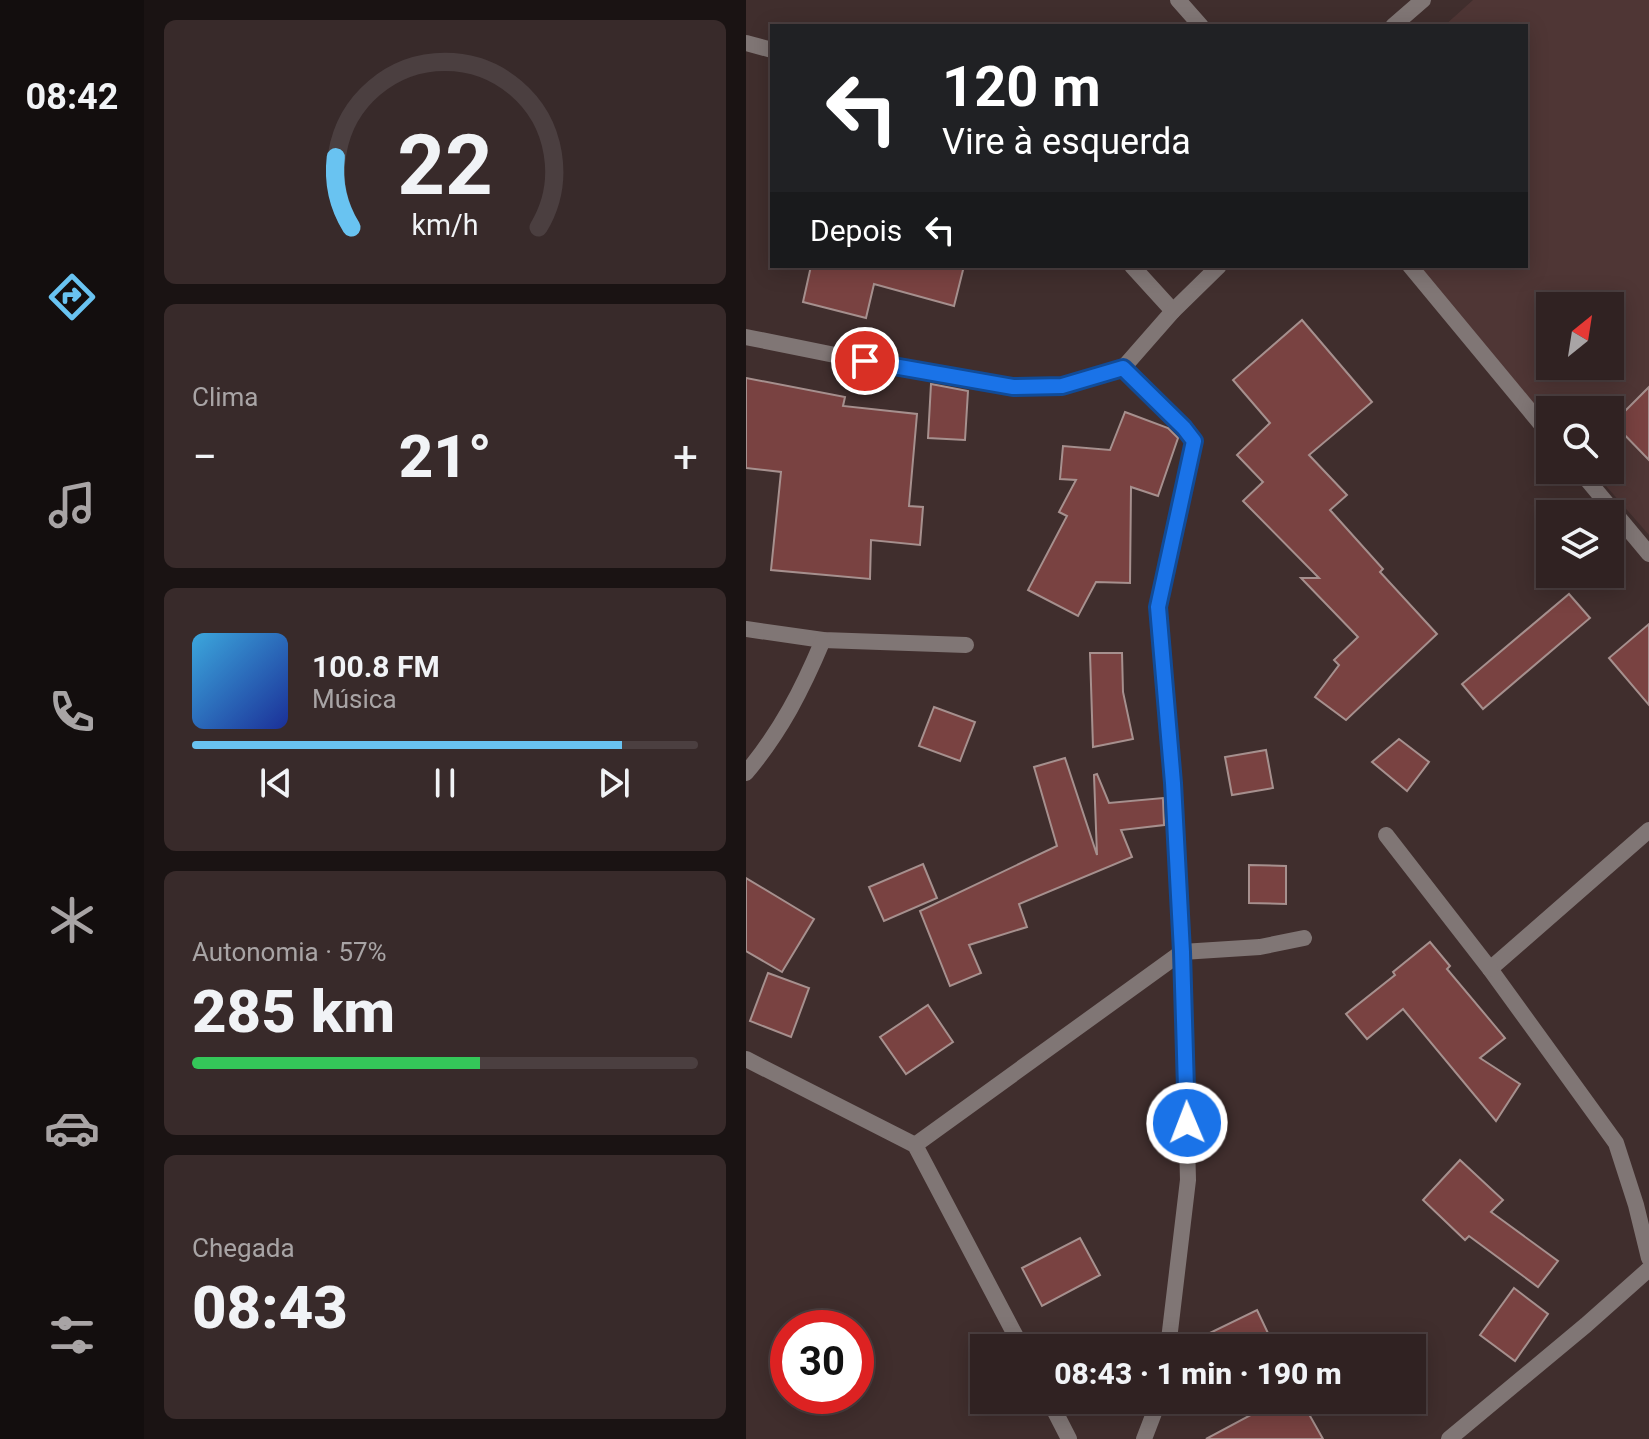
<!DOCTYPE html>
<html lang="pt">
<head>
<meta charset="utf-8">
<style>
	body { margin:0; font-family:Roboto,sans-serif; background:#382a2a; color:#f1f3f6; height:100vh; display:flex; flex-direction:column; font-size:30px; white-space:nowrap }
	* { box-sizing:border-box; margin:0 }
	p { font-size:26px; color:#a8a4a5 }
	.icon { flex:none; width:44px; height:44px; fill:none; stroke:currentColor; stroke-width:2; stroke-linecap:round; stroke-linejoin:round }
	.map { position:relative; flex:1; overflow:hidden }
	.details { display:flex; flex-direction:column; gap:20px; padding:20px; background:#1a1313; width:602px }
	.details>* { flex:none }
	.hud { position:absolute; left:24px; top:24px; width:758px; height:244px; border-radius:0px; box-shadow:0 4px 20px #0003,0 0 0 2px #4b3f40; background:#202124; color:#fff; overflow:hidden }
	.needle { width:52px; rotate:30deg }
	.controls { position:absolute; left:790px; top:292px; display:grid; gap:16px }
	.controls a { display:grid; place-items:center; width:88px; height:88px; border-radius:0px; background:#302222; box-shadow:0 4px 20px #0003,0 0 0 2px #4b3f40; font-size:40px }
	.speed { position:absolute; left:24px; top:1310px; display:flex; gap:16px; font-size:40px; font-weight:700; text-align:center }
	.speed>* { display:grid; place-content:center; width:104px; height:104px; border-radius:50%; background:#302222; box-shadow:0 4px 20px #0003,0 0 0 2px #4b3f40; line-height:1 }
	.speed .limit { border:12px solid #d22; background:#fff; color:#111 }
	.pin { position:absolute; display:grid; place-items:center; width:68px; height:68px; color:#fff; margin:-34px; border:4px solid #fff; border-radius:50%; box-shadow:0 2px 8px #0007 }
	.me { position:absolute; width:88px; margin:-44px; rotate:359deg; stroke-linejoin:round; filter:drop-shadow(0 0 6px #0008) }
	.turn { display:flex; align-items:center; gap:28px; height:168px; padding:0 40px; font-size:36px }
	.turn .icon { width:104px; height:104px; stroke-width:2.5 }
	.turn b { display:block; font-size:56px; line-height:68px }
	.then { display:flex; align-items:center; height:76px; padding:0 40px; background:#0003; gap:16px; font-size:30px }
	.big { font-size:60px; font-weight:800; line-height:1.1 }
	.details .tile { flex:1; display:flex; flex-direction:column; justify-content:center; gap:12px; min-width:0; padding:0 28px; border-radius:12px; background:#382a2a }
	.details .dial { align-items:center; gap:0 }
	.dial svg { height:208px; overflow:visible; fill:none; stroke:#4b3f40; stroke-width:7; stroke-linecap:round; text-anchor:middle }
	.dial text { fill:#f1f3f6; stroke:none }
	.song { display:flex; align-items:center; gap:24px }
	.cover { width:96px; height:96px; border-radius:12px; background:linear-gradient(135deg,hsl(200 70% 55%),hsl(230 70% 35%)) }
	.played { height:8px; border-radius:4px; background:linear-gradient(90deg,#69c3f1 85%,#4b3f40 85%) }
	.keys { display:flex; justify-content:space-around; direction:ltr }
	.heat { display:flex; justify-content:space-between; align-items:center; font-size:44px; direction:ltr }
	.charge { height:12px; border-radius:6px; background:linear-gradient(90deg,#34c759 57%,#4b3f40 0) }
	.trip { position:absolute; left:224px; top:1334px; width:456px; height:80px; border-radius:0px; background:#302222; box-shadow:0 4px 20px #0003,0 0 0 2px #4b3f40; font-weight:800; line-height:80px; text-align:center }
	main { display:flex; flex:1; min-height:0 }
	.tab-bar { display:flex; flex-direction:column; width:144px; justify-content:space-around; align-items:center; background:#130e0e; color:#a8a4a5 }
	.tab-bar .icon { width:56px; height:56px }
	.tab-bar .selected { color:#69c3f1 }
	.tab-bar b { font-size:36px; color:#f1f3f6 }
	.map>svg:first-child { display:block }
	.built { fill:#4f3635; fill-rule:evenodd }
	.building { fill:#794241; stroke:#a6908e; stroke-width:2 }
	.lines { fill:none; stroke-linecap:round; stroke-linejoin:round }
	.lane { stroke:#807675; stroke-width:16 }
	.street { stroke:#807675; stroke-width:16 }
	.route-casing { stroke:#114b97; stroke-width:20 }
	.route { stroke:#1a73e8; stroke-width:14 }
</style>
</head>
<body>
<main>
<nav class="tab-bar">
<b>08:42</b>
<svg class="icon selected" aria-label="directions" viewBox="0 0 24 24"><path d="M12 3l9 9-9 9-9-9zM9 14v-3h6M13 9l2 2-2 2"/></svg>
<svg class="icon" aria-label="music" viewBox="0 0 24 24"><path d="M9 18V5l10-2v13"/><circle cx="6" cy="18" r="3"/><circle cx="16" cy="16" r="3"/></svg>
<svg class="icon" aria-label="phone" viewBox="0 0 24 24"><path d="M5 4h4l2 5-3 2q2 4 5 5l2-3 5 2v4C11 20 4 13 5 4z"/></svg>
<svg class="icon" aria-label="climate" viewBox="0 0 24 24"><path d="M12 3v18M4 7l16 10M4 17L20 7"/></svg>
<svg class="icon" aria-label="car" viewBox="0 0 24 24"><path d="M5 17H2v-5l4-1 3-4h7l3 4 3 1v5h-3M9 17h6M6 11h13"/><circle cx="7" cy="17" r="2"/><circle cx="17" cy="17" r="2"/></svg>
<svg class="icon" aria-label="filters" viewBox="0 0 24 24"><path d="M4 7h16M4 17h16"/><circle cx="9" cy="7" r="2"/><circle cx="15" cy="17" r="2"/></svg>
</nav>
<section class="details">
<div class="tile dial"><svg viewBox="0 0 100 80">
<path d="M14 69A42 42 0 1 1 86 69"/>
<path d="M14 69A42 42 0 0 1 8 42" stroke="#69c3f1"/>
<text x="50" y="56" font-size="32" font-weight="700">22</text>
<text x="50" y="72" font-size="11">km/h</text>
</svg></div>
<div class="tile"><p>Clima</p>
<div class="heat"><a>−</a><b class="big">21°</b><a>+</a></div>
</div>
<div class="tile">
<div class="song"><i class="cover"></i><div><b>100.8 FM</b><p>Música</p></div></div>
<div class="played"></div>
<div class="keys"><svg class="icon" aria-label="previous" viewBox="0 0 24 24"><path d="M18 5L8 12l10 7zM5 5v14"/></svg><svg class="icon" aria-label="pause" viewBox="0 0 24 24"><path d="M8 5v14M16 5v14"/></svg><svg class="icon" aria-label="next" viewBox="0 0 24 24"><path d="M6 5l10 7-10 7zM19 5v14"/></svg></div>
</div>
<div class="tile"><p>Autonomia · 57%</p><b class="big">285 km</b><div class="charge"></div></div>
<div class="tile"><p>Chegada</p><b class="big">08:43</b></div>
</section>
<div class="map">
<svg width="903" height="1439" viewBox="0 0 903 1439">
	<rect width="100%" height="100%" fill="#402e2d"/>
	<path class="built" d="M727,0H903V535L846,470H864V410H804V422L668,266H780V26H698ZM804,306H864V366H804Z"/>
	<g class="building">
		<polygon points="65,266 218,266 208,306 128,284 120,318 57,302"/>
		<polygon points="556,320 626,402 563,455 601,495 584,510 637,569 634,572 691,634 600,720 569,697 593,665 588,660 612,637 555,578 573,578 497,501 517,482 491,455 524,423 487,380"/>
		<polygon points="0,378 99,397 97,406 171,414 163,506 177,507 174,545 125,540 124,579 25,570 35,472 0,468"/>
		<polygon points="185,384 222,391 219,440 182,438"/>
		<polygon points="903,387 903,460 867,423"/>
		<polygon points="379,412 422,428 432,438 412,496 385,487 384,583 350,582 332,616 282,590 321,516 313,512 330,480 314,479 317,446 364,450"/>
		<polygon points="823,594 844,618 737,709 716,684"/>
		<polygon points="903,624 903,705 863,658"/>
		<polygon points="344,653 376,653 377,692 387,739 347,747"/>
		<polygon points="188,707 229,722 214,761 173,746"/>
		<polygon points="653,739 683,762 661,791 626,762"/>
		<polygon points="520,750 527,788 486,795 479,757"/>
		<polygon points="319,758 351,855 348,775 351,774 363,803 417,798 418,825 375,830 386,857 273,904 281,927 223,945 235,973 204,986 174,911 311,846 288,767"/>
		<polygon points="177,864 191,898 138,921 123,887"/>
		<polygon points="503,865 540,866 540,904 503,903"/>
		<polygon points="0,878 68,919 36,972 0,951"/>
		<polygon points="684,942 704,966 701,969 759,1038 734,1058 774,1084 750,1121 657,1009 621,1039 600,1014 649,975 647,972"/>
		<polygon points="22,973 63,988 45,1037 4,1021"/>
		<polygon points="182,1005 207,1042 160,1074 134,1037"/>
		<polygon points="714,1160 757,1200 745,1212 812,1261 792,1287 723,1236 719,1240 677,1200"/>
		<polygon points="334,1238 354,1275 296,1306 276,1268"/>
		<polygon points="768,1288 802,1314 769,1361 734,1335"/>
		<polygon points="511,1310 529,1348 433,1348"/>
		<polygon points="533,1400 555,1400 577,1439 460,1439"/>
	</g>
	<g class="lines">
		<polyline class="lane" points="436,952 514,947 558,938"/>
		<g class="street">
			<polyline points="432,0 455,26"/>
			<polyline points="647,26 677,0"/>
			<polyline points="0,43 26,50"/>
			<polyline points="386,266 427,311"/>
			<polyline points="664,266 804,435"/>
			<polyline points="0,337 148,367 267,387 316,386 377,368"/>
			<polyline points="833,470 903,554"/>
			<polyline points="0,629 77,640 220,645"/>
			<path d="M0,773C35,731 56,690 77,640"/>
			<polyline points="903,830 744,969 870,1143 890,1205 903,1258"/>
			<polyline points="640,835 744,969"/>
			<polyline points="0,1059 169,1145 276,1348"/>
			<polyline points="169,1145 436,952"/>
			<polyline points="422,1348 442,1180 436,952 427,783 412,607 448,441 438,428 377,368 427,311 473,266"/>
			<polyline points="303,1400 323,1439"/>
			<polyline points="398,1439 413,1400"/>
			<polyline points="703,1439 840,1325 903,1269"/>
		</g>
	</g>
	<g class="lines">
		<defs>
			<polyline id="route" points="119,361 267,387 316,386 377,368 438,428 448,441 412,607 427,783 436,952 441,1123"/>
		</defs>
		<use href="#route" class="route-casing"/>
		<use href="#route" class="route"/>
	</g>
</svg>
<div class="controls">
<a><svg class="needle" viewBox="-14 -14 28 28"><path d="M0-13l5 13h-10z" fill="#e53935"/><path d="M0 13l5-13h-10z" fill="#a8a4a5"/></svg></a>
<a><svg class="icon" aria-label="search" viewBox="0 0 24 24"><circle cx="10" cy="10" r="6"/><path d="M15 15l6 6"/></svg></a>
<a><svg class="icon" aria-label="layers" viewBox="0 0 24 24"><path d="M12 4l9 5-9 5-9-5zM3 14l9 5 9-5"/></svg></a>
</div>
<div class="speed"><div class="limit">30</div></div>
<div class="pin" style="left:119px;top:361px;background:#d93025"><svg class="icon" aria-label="arrive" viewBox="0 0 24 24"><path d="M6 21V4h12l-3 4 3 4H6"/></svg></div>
<svg class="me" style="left:441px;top:1123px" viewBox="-20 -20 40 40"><circle r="17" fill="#1a73e8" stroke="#fff" stroke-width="3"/><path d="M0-11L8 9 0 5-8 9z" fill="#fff"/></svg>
<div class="trip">08:43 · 1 min · 190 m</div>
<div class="hud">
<div class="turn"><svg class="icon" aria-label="left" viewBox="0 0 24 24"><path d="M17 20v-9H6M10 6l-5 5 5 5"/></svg><div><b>120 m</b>Vire à esquerda</div></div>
<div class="then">Depois<svg class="icon" aria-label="left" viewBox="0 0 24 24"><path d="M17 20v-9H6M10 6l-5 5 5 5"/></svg></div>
</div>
</div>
</main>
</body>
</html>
